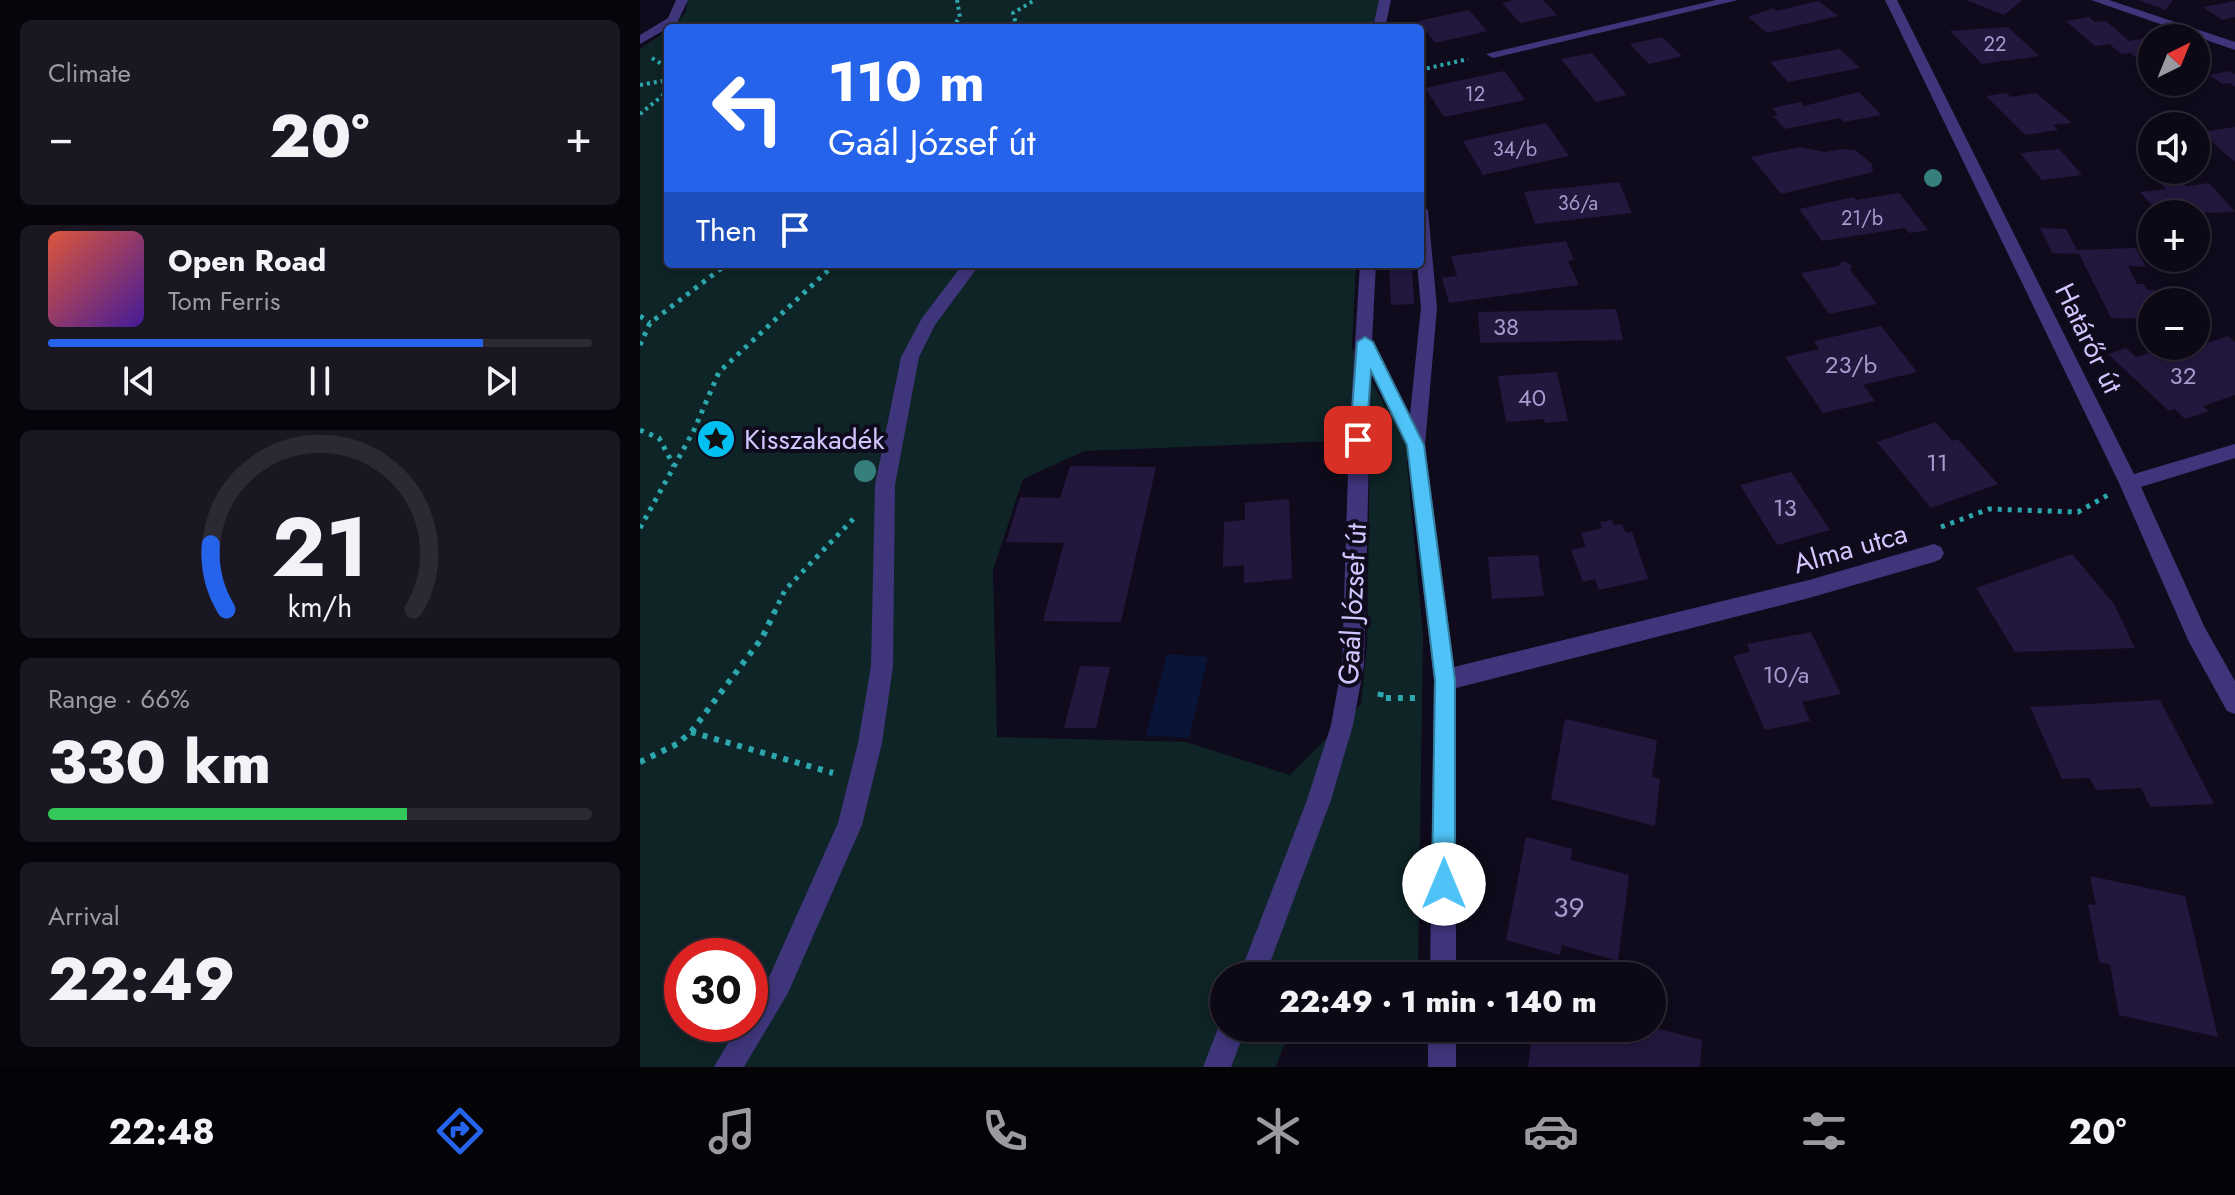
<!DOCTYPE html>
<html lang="en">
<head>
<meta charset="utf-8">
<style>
	body { margin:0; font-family:Jost,sans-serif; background:#1a1622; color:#f1f3f6; height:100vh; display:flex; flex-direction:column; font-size:30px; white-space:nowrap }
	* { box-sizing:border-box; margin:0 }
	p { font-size:26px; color:#9a9aa0 }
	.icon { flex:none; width:44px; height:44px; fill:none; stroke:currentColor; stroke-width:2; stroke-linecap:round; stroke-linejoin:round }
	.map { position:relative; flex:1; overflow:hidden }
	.panel { display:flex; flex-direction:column; gap:20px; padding:20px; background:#07040c; width:640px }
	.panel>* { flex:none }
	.guide { position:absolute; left:24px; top:24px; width:760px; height:244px; border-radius:8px; box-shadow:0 4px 12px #0003,0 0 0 2px #2c2934; background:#2563eb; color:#fff; overflow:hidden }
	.needle { width:52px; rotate:43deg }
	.fabs { position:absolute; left:1498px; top:24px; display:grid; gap:16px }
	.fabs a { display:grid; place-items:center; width:72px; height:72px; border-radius:50%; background:#0c0815; box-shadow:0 4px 12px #0003,0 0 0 2px #2c2934; font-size:40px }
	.speed { position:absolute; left:24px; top:938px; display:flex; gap:16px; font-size:40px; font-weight:700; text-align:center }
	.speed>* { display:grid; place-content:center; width:104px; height:104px; border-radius:50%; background:#0c0815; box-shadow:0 4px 12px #0003,0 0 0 2px #2c2934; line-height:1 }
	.speed .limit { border:12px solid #d22; background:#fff; color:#111 }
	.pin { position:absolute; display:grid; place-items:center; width:68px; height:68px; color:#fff; margin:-34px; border-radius:16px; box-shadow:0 4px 12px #0006 }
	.me { position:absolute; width:88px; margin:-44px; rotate:0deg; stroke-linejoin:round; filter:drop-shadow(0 0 6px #0008) }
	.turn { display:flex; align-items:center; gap:28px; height:168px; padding:0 32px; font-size:36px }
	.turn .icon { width:104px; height:104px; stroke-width:2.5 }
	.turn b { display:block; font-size:56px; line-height:68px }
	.then { display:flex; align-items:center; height:76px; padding:0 32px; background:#0003; gap:16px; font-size:30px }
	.big { font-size:60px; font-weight:800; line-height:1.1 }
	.panel .widget { flex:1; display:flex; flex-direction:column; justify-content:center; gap:12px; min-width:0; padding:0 28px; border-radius:12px; background:#1a1622 }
	.panel .dial { align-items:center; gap:0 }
	.dial svg { height:208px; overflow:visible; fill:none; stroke:#2c2934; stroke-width:7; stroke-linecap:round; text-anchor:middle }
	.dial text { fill:#f1f3f6; stroke:none }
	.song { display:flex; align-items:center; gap:24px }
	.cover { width:96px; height:96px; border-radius:12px; background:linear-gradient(135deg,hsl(10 70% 55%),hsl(260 70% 35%)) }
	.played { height:8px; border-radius:4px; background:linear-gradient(90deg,#2563eb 80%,#2c2934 80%) }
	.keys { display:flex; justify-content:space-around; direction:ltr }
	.heat { display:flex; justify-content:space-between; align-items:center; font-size:44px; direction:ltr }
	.charge { height:12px; border-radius:6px; background:linear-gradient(90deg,#34c759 66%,#2c2934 0) }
	.trip { position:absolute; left:570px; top:962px; width:456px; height:80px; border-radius:40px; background:#0c0815; box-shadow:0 4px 12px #0003,0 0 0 2px #2c2934; font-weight:800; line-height:80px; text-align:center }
	.tab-bar { display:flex; height:128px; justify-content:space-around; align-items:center; background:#050308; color:#9a9aa0 }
	.tab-bar .icon { width:56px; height:56px }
	.tab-bar .active { color:#2563eb }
	.tab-bar b { font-size:36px; color:#f1f3f6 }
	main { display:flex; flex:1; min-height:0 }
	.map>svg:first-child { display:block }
	.green { fill:#0e2426; fill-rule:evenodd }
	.water { fill:#081438 }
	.building { fill:#23173d }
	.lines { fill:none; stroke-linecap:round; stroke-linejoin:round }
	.path-far2 { stroke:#2ca7ad; stroke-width:4; stroke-dasharray:3 4; stroke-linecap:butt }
	.path-far1 { stroke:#2ca7ad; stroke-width:5; stroke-dasharray:4 6; stroke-linecap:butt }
	.path { stroke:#2ca7ad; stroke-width:6; stroke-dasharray:5 7; stroke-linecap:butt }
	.minor { fill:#3f357b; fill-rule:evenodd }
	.tree { fill:#357f7c }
	.route { fill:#4fc3f7; stroke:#337fa1; stroke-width:2 }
	.labels { text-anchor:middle; stroke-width:8; stroke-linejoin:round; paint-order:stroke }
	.far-number-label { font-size:20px; fill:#a69ace }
	.number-label { font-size:24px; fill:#a69ace }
	.street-label { font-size:28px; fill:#d2c6ff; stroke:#100b1c }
	.poi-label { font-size:28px; fill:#d2c6ff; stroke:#100b1c; text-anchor:start }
	.near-number-label { font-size:28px; fill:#a69ace }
</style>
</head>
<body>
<main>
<section class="panel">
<div class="widget"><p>Climate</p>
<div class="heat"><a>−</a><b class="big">20°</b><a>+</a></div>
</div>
<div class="widget">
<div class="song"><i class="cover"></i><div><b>Open Road</b><p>Tom Ferris</p></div></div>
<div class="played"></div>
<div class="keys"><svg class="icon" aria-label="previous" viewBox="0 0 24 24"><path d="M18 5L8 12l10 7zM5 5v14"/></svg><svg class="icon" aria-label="pause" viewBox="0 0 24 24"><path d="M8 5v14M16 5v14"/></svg><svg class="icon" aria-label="next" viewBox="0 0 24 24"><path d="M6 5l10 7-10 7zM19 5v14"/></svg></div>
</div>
<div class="widget dial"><svg viewBox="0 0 100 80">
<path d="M14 69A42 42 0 1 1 86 69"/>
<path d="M14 69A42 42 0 0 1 8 44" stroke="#2563eb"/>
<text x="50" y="56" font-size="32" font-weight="700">21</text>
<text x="50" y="72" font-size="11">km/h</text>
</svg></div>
<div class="widget"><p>Range · 66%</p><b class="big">330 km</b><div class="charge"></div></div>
<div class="widget"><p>Arrival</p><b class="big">22:49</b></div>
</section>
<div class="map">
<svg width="1595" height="1067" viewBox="0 0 1595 1067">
	<rect width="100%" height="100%" fill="#100b1c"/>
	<g class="green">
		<polygon points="47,0 750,0 735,28 31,28 46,12"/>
		<path d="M28,30V264H716L712,348L769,447L767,463L783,635L778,976H584V1028H650L636,1067H0V49ZM718,440L730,441L727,645L721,704L650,775L546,742L357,737L353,570L383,479L444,451ZM42,956H110V1024H42Z"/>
	</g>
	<polygon class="water" points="527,654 568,657 549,738 506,735"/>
	<g class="building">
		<polygon points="874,0 903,0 917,15 880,23 862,3"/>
		<polygon points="1326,0 1382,0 1364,15"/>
		<polygon points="1498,0 1533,0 1526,10"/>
		<polygon points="1179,1 1198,16 1127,33 1108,17 1133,8 1136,11"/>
		<polygon points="1595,1 1595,17 1582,20 1563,7"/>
		<polygon points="829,10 847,31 795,43 778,21"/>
		<polygon points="1449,17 1455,22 1466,21 1489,41 1506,38 1512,44 1512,62 1503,63 1490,53 1482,54 1469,44 1455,46 1426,21"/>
		<polygon points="1368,27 1399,56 1342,64 1310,31"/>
		<polygon points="1022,37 1042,56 1009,64 990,44"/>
		<polygon points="1200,49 1220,68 1148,82 1130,62"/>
		<polygon points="952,53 987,95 956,102 921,59"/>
		<polygon points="864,71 885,100 804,117 785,88"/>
		<polygon points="1589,71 1595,74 1595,87 1590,83 1582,84 1569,75"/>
		<polygon points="1219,92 1241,115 1204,122 1200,118 1145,129 1133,116 1138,115 1132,108 1161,102 1164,106"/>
		<polygon points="1367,93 1371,97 1396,93 1432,123 1413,125 1418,130 1385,135 1346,96"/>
		<polygon points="906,123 929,156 843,175 823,141"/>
		<polygon points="1595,127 1595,162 1561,132"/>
		<polygon points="1160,147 1185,152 1203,149 1215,150 1232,164 1233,172 1141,194 1111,157"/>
		<polygon points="1419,149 1442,175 1402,180 1380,153"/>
		<polygon points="1541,180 1546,186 1569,183 1595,212 1520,214 1500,192 1526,189 1520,183"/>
		<polygon points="979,182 992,213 895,224 884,192"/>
		<polygon points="1259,193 1288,230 1269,233 1265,228 1182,241 1159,209 1214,197 1216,200"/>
		<polygon points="1400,228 1426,229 1437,250 1496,248 1506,267 1488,266 1497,284 1504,284 1507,290 1518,290 1525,302 1512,302 1512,319 1471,318 1439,254 1412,253"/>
		<polygon points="926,241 934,260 928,261 939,285 809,303 802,278 817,276 811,256"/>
		<polygon points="1203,261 1212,266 1210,270 1237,304 1189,314 1161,273 1198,266"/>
		<polygon points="749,264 772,264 774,304 751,305"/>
		<polygon points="976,309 983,340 840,343 838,312"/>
		<polygon points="1241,326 1277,372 1223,385 1235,401 1183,413 1145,357 1179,349 1174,341"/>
		<polygon points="1588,336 1595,342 1595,395 1563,406 1569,411 1545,419 1535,409 1529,411 1468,354 1486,348 1496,357 1530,346 1540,352"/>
		<polygon points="917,372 928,421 905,423 904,419 866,422 858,376"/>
		<polygon points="1296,422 1312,441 1318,439 1358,484 1291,508 1237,442"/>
		<polygon points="430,466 516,467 481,622 403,621 424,543 366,542 380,497 420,498"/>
		<polygon points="1151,472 1190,530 1137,545 1100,485"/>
		<polygon points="649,499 652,579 604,583 604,565 583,567 584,522 605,520 605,503"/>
		<polygon points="972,520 974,525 982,524 986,533 992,532 1008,579 959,590 955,579 943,582 931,550 946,547 941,533 962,528 960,522"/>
		<polygon points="1432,554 1474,604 1495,648 1375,652 1336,588"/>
		<polygon points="898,555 904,596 852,599 848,557"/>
		<polygon points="1171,632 1201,694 1162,702 1170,721 1125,730 1093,656 1110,652 1107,644"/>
		<polygon points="440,666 470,667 456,728 424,728"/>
		<polygon points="1520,700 1574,804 1510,807 1501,788 1456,790 1450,778 1422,779 1390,707"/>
		<polygon points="925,719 1017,740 1012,777 1020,779 1015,826 911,799"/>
		<polygon points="886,837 932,849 931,860 989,875 978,961 922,945 920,955 866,940"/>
		<polygon points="1450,876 1545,896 1578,1037 1479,1015 1470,965 1459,962 1448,904 1456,905"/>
		<polygon points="1012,1027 1062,1040 1060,1067 888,1067 893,1028"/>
	</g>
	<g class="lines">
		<g class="path-far2">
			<polyline points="312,28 320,17 317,0"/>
			<polyline points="377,28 373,13 395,0"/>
			<polyline points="12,58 28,68"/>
			<polyline points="780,70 828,59"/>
			<polyline points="0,85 28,80"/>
			<polyline points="0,114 28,91"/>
		</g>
		<g class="path-far1">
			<polyline points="0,316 10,323"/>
			<polyline points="0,345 10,323 87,264"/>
			<polyline points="0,430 19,438 34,466"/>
			<polyline points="1301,527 1349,509 1438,512 1468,495"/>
			<polyline points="0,528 54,430 79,372 195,264"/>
			<polyline points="134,613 145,590 217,515"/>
		</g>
		<g class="path">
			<polyline points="741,692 740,698 777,698"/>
			<polyline points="51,732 193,773"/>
			<polyline points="0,762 37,744 51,732 122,638 135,611"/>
		</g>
		<g class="minor">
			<polygon points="36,0 48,0 37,23 0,44 0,35 28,18"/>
			<polygon points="739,0 751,0 745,28 733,28"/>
			<polygon points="1076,0 1098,0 853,58 846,54"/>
			<polygon points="1245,0 1257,0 1494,474 1595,444 1595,458 1501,487 1565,628 1595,681 1595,714 1587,711 1549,642 1479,483"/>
			<polygon points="1451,0 1469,0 1595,42 1595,50"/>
			<polygon points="780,205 788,210 797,308 785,445 814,667 1169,580 1294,544 1301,547 1304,553 1301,559 1294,562 1169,598 816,688 816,976 790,976 794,680 767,445 731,372 724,665 713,725 691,800 625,976 599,976 667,800 691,725 702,665 709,440 720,264 736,264 732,341 770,414 781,308 777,264 780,264"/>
			<polygon points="323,264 340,264 295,325 279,357 255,485 253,666 242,743 222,825 148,993 104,1067 74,1067 99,1024 110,1024 110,1006 130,975 198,823 218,743 231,666 235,485 261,357 282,318"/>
			<polygon points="582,1018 584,1028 606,1028 591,1067 563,1067"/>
			<rect x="788" y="1028" width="28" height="39"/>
		</g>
	</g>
	<g class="tree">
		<circle cx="1293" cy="178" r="9"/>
		<circle cx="225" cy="471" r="11"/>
	</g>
	<polygon class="route" points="725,337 733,342 784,445 815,680 815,884 812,892 804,896 796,892 792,884 795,680 767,445 731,371 726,440 718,447 710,440 717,342"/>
	<defs>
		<symbol id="sight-disc" viewBox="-11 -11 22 22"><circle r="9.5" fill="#00c0f1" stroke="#100b1c"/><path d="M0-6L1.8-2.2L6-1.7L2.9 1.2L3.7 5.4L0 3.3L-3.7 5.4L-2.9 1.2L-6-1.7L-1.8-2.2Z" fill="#111"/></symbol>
	</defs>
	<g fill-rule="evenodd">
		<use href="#sight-disc" x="54" y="417" width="44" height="44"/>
	</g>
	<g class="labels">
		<g class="far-number-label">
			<text x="1355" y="51">22</text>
			<text x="835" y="101">12</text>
			<text x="875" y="156">34/b</text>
			<text x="938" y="210">36/a</text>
			<text x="1222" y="225">21/b</text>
		</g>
		<g class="number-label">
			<text x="866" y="335">38</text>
			<text x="1211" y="373">23/b</text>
			<text x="1543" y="384">32</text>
			<text x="892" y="406">40</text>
			<text x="1297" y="471">11</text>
			<text x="1145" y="516">13</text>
			<text x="1146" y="683">10/a</text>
		</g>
		<g class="street-label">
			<text transform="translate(1449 338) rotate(64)" y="10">Határőr út</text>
			<text transform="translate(1210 548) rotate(-16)" y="10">Alma utca</text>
			<text transform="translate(712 604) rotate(-87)" y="10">Gaál József út</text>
		</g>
		<g class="poi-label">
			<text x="104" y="449">Kisszakadék</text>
		</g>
		<g class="near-number-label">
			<text x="929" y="917">39</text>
		</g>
	</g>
</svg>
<div class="fabs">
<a><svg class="needle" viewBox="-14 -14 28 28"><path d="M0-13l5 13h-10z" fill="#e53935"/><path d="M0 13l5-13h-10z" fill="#9a9aa0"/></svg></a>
<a><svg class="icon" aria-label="sound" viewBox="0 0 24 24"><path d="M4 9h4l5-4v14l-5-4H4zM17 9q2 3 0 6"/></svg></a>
<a>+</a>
<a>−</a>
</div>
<div class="speed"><div class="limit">30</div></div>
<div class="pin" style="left:718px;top:440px;background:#d93025"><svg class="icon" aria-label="arrive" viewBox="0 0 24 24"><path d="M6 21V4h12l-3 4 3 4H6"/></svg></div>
<svg class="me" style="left:804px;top:884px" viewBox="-20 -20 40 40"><circle r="19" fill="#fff"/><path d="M0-13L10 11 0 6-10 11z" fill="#4fc3f7"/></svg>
<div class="trip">22:49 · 1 min · 140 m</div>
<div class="guide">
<div class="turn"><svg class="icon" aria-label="left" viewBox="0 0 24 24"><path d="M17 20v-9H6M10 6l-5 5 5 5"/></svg><div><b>110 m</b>Gaál József út</div></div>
<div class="then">Then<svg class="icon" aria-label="arrive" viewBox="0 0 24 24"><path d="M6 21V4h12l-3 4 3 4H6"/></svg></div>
</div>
</div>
</main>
<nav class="tab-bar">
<b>22:48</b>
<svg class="icon active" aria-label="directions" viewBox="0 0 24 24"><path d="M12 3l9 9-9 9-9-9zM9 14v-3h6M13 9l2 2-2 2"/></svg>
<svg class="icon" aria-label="music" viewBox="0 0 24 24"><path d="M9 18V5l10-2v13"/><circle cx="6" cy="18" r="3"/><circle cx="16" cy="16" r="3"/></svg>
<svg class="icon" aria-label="phone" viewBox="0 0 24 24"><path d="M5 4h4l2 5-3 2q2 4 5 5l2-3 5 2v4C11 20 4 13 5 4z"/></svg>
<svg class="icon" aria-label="climate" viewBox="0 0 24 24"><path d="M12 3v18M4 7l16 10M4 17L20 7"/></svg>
<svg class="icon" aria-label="car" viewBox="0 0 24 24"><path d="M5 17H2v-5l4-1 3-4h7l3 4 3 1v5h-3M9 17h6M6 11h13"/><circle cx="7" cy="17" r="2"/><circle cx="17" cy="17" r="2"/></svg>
<svg class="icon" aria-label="filters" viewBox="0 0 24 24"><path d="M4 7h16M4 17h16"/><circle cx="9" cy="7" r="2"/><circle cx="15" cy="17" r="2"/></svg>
<b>20°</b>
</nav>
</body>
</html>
